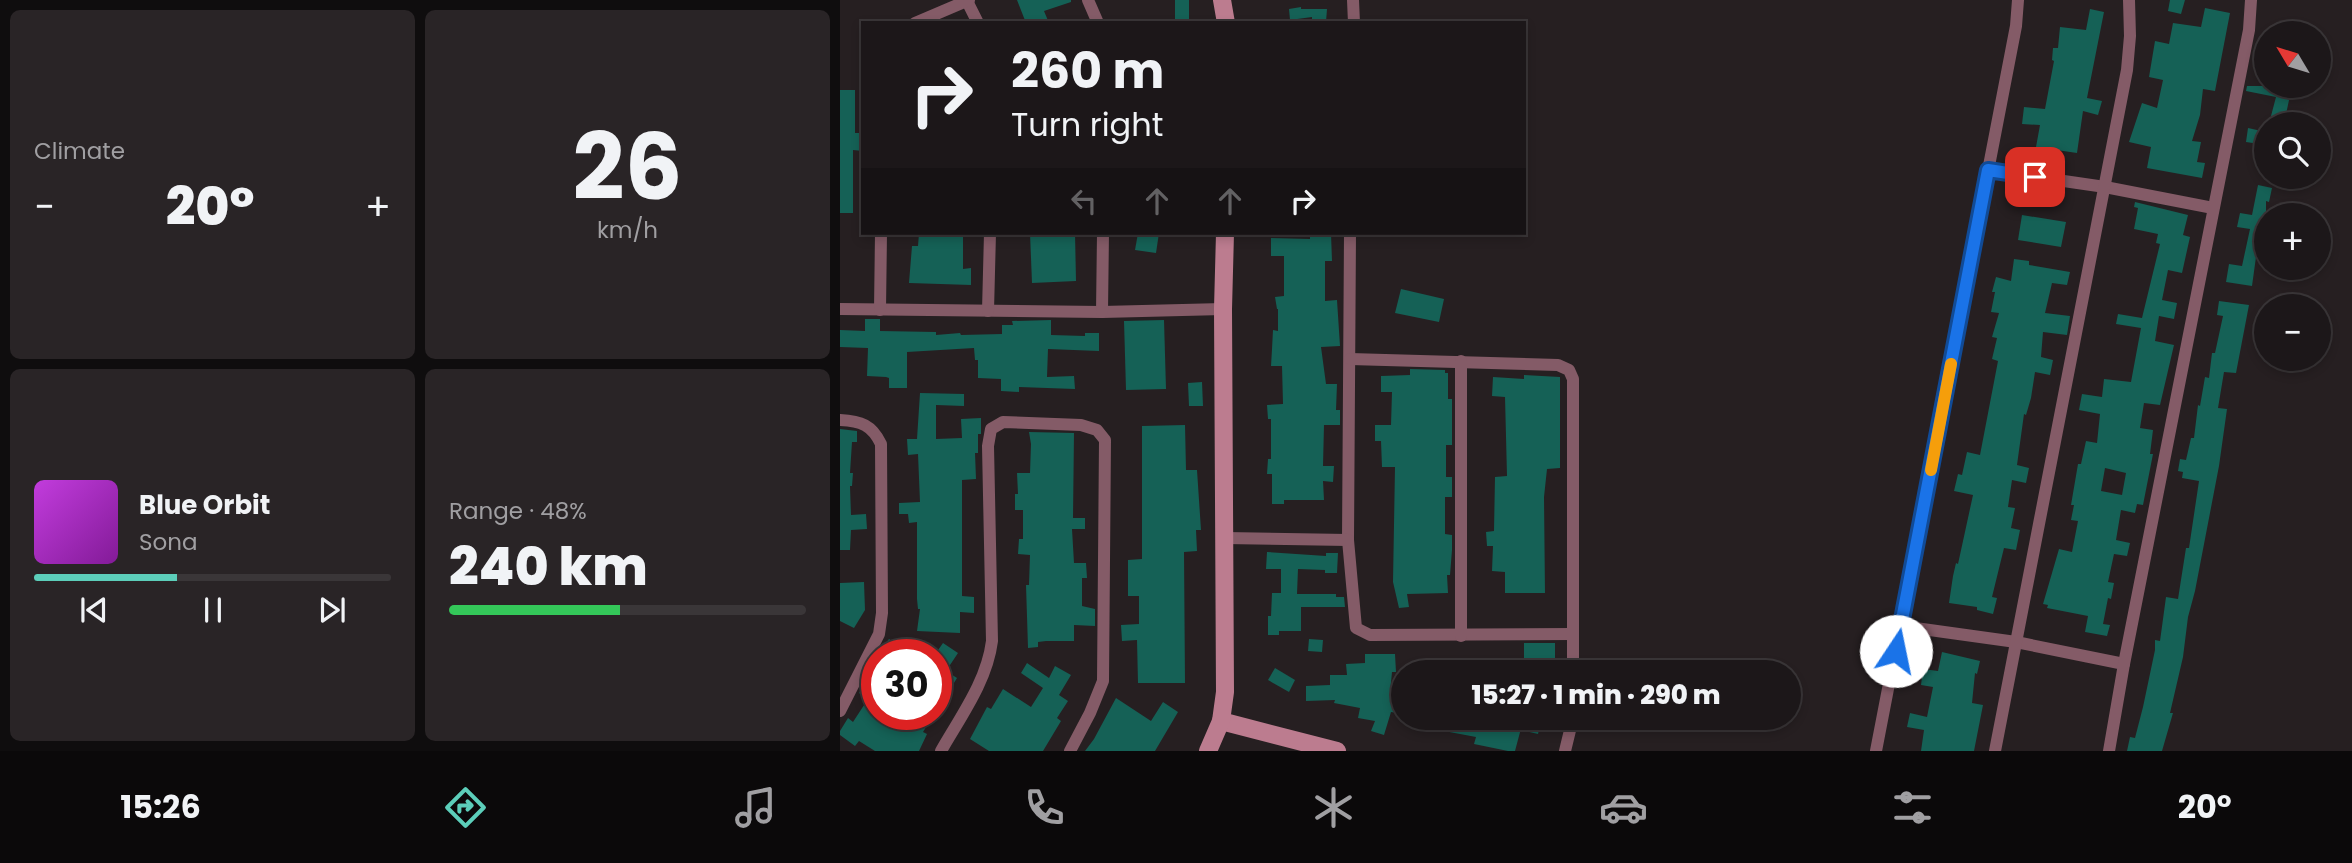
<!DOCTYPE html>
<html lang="en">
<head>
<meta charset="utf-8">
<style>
	body { margin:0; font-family:Poppins,sans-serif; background:#292426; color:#f1f3f6; height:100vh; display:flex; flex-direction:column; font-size:26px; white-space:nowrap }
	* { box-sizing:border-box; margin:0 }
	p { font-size:23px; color:#a09fa2 }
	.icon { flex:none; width:38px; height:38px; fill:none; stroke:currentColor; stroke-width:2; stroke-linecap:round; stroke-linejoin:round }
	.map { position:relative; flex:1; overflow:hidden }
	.side { display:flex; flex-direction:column; gap:10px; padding:10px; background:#0f0d0e; width:840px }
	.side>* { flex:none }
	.guide { position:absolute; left:21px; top:21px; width:665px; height:214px; border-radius:0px; box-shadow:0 4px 10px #0003,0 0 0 2px #3a3638; background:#1c1719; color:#f1f3f6; overflow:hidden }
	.needle { width:46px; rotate:308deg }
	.fabs { position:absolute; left:1414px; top:21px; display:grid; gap:14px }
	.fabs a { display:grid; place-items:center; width:77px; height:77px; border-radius:50%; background:#1c1719; box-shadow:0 4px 10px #0003,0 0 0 2px #3a3638; font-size:35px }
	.speed { position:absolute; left:21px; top:639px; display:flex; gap:14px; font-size:35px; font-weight:700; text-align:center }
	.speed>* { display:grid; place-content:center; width:91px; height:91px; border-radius:50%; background:#1c1719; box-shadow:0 4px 10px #0003,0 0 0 2px #3a3638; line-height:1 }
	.speed .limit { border:10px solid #d22; background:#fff; color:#111 }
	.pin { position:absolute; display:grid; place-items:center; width:60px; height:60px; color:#fff; margin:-30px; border-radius:14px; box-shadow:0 4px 10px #0006 }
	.me { position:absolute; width:77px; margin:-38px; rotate:11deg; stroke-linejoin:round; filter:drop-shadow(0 0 5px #0008) }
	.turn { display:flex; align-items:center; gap:24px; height:147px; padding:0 35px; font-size:32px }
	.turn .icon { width:91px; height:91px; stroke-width:2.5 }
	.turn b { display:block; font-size:49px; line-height:60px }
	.lanes { display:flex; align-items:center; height:66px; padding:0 35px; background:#0003; justify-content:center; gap:35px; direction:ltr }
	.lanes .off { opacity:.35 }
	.big { font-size:52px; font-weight:800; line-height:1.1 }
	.side .card { flex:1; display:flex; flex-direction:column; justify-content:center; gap:10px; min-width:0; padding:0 24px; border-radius:10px; background:#292426 }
	.side .dial { align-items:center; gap:0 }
	.dial b { font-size:91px; line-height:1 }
	.song { display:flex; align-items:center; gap:21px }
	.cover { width:84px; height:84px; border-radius:10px; background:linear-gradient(135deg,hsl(290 70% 55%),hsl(290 70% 35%)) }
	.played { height:7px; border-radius:4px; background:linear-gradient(90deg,#5cceba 40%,#3a3638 40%) }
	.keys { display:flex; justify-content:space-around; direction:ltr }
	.heat { display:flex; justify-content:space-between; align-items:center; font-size:38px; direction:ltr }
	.charge { height:10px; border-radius:5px; background:linear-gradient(90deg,#34c759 48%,#3a3638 0) }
	.side .tiles { flex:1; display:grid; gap:10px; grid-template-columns:repeat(2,1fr) }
	.trip { position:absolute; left:551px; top:660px; width:410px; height:70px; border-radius:35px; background:#1c1719; box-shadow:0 4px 10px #0003,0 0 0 2px #3a3638; font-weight:800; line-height:70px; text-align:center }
	.tabs { display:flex; height:112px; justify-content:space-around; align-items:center; background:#0b090a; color:#a09fa2 }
	.tabs .icon { width:49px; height:49px }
	.tabs .on { color:#5cceba }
	.tabs b { font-size:32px; color:#f1f3f6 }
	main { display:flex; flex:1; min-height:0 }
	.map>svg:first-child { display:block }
	.building { fill:#156156; fill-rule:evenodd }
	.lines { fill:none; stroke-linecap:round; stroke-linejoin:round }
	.street { stroke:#845b67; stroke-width:12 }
	.secondary { stroke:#bc7c8f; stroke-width:18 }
	.route-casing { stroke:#114b97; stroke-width:18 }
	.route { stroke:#1a73e8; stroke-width:12 }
	.slow { stroke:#f59e0b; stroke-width:12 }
</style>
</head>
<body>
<main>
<section class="side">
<div class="tiles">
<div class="card"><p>Climate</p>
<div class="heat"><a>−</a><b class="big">20°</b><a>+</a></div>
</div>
<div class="card dial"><b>26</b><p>km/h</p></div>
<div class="card">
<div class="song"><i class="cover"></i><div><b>Blue Orbit</b><p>Sona</p></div></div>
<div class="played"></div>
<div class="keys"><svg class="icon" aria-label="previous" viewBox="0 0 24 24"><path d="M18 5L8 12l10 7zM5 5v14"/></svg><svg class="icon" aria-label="pause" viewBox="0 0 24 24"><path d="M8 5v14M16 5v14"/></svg><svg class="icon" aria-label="next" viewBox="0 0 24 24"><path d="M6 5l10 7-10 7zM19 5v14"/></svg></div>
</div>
<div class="card"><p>Range · 48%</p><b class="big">240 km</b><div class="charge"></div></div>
</div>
</section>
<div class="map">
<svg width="1512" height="751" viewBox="0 0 1512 751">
	<rect width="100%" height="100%" fill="#261f21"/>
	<g class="building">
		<polygon points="177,0 231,0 231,2 204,11 209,23 186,23"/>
		<rect x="335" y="0" width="14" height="23"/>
		<polygon points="1330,0 1345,0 1341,14 1328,11"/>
		<polygon points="461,7 461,9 487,9 486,22 472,21 472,17 450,20 449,9"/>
		<polygon points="1365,8 1390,13 1375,91 1363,89 1360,115 1352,141 1361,142 1357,162 1365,163 1362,178 1307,168 1311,147 1289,142 1302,103 1317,108 1323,80 1309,77 1315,41 1329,44 1333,23 1361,27"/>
		<polygon points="1250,9 1264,12 1247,98 1262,101 1258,115 1243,111 1237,153 1196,147 1200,125 1182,124 1184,107 1205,109 1214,61 1212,60 1213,48 1218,48 1220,27 1246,30"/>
		<polygon points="1407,86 1452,86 1445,119 1431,116 1436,97 1406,91"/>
		<polygon points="0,90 15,90 15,133 23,133 23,151 13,150 13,213 0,213"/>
		<polygon points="1408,128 1426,132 1426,145 1406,142"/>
		<polygon points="1418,185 1432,188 1429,202 1426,201 1426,220 1419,258 1416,257 1412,286 1386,282 1389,264 1402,266 1410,229 1397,227 1400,213 1412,215"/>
		<path d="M1295,202L1348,215L1343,235L1350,237L1342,273L1328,270L1322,300L1337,303L1334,319L1319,316L1315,341L1334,345L1320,405L1304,403L1300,428L1313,430L1310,454H1313L1303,505L1297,504L1295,513L1281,510L1276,540L1290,543L1287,556L1274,554L1268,582L1274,583L1271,599L1268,598L1263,624L1270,625L1267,636L1245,632L1248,616L1207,608L1208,605L1203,604L1219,549L1232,552L1238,521L1231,520L1234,505H1231L1238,464H1241L1246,441L1257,443L1260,414L1239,410L1242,394L1262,397L1264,379L1291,382L1301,328L1276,324L1278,314L1302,318L1320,244L1316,243L1318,234L1294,229L1298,208L1294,207ZM1265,468L1286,473L1282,495L1261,491Z"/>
		<polygon points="1182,215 1226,222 1221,247 1178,240"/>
		<polygon points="79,233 123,233 123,269 131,268 131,285 69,283 72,246 78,246"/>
		<polygon points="190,233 235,233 236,281 192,283"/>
		<polygon points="298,233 319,233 316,253 295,250"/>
		<polygon points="470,233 491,233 492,261 485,261 485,301 497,300 500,346 481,347 486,384 497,384 496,410 500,410 500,425 484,425 483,466 494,466 493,482 483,481 484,500 444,500 444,504 432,504 432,474 427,474 428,459 431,459 431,419 428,419 427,405 443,404 442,366 431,366 432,349 433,330 438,331 438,309 437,309 435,297 444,296 444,256 431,256 431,238 470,239"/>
		<polygon points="1174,259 1189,261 1189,265 1230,272 1227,285 1212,283 1205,313 1230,316 1227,335 1203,332 1201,357 1213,360 1210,375 1195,372 1191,398 1186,415 1184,414 1177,465 1189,468 1186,483 1172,480 1168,507 1175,508 1171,528 1180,530 1176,550 1164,548 1152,597 1157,598 1153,614 1137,610 1137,607 1109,603 1113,576 1116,563 1118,564 1133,495 1114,491 1118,474 1122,475 1127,452 1140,455 1158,361 1152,359 1157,338 1152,337 1159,313 1151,312 1155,292 1152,292 1156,277 1171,281"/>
		<polygon points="561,289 604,299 599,322 555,313"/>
		<polygon points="1379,301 1409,305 1396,373 1384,372 1378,408 1387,409 1379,466 1355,591 1348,617 1343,657 1330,713 1333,713 1322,751 1287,751 1290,737 1295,738 1303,707 1315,650 1315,640 1320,641 1326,597 1338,599 1346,548 1349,548 1359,481 1342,478 1343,472 1338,471 1340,459 1346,460 1351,438 1354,438 1358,405 1360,406 1365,377 1369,378 1372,353 1375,353 1383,316 1377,315"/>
		<polygon points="25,319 40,319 40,331 96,332 96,335 120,333 121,335 162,334 162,325 173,325 172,321 211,320 211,335 245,336 245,333 259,333 259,351 208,349 207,377 234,376 235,389 179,387 179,392 161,391 161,379 138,378 138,360 135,360 134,348 67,352 67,388 49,388 49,378 46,377 27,376 28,348 0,347 0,330 25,331"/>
		<polygon points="324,320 326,389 286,390 284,321"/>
		<polygon points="570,369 605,370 605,373 608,373 608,399 612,399 612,445 606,445 606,477 612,477 612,497 605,497 605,534 612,535 612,550 610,575 607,575 608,593 567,594 569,607 559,608 553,582 555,467 542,467 541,441 535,441 535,425 551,425 552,392 541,392 541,376 570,375"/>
		<polygon points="684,375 720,377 720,468 707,469 704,497 705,593 665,593 665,572 652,571 653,546 647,546 646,532 654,531 655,477 667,476 665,397 652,396 653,377 684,379"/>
		<polygon points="362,382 363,406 349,406 348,383"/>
		<polygon points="80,393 124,394 124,406 96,405 96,439 122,438 121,419 141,418 141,434 138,434 138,453 135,453 136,479 122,480 122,596 134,597 134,613 120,612 120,633 77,631 80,609 78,609 77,599 77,522 69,523 68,514 59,514 59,503 80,502 78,454 68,455 67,439 77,439"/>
		<polygon points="345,425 346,470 357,470 361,530 356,530 357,551 344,552 345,683 298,683 297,640 282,641 281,625 299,624 299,596 288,596 288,560 302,559 302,426"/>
		<polygon points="0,429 17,431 17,442 12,442 10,473 13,473 12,486 10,486 11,515 26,514 27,529 11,530 10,550 0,550"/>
		<polygon points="189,432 234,433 233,518 245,518 245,529 232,529 234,563 246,563 247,578 242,578 242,606 255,609 255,626 234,625 234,641 206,641 198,642 198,647 188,648 186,585 189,585 190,555 178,554 179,539 183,539 183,510 175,510 175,494 178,494 177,473 190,473 191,444"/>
		<polygon points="427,552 486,556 486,553 498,553 497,573 485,573 485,570 458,569 457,594 496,594 496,597 504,597 505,607 461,607 461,631 439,631 439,635 428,635 428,616 431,616 432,593 441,593 441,569 426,569"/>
		<polygon points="24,582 25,610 14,628 0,621 0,583"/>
		<polygon points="49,639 72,654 54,654 43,647"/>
		<polygon points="469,639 483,640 482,652 468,651"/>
		<polygon points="103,643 118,653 106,671 117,678 109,691 98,684 96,686 96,653"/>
		<polygon points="684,643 715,643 715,666 684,665"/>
		<polygon points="1102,652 1140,661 1137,674 1135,673 1132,703 1143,705 1134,751 1081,751 1084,730 1067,727 1070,713 1087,717 1093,687 1081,685 1083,669 1098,671"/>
		<polygon points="525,654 555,654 556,672 552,672 550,693 553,693 552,698 564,700 564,714 551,712 544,735 531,731 535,721 518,718 520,708 494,703 495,700 466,701 466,686 490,685 490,675 507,675 506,664 525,663"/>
		<polygon points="187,663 209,678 215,666 231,675 219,695 228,701 217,718 221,721 203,751 149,751 130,739 147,707 151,709 163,689 191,707 203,688 181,673"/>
		<polygon points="435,668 455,680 449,692 428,680"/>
		<polygon points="28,679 37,685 37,714 94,714 83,732 87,734 79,751 35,751 19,741 15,746 0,735 0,731 8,718 13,722 28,699 19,693"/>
		<polygon points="276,698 311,721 323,702 338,712 315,751 245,751 254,739"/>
		<polygon points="606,718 668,718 683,721 675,751 668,751 634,744 636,737 604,731"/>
		<polygon points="688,718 701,722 698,734 685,731"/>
	</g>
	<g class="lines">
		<g class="street">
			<polyline points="248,0 258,23"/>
			<polyline points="513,0 514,23"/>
			<polyline points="127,1 138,23"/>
			<polyline points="75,23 129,0"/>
			<polyline points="1148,170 1265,187 1373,208"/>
			<polyline points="510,233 508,540 516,628 530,635 733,634"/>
			<polyline points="0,309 262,312 383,309"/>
			<polyline points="40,310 41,233"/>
			<polyline points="148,311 150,233"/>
			<polyline points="262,312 263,233"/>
			<polyline points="510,359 718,365 729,370 733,379 733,672"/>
			<polyline points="621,361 621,636"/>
			<path d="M0,420C21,421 32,425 41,444L42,613L39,634L0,711"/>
			<polyline points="385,538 508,540"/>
			<polyline points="1061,626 1176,642 1284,664"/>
			<path d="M101,751C121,716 147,681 152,641L148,446L151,429L163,422L241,425L257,430L265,440L263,681L250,713L230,751"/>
			<polyline points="725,751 733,718"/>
			<polyline points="1036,751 1176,26 1178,0"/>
			<polyline points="1155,751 1287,70 1290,36 1289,0"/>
			<polyline points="1269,751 1284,664 1409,30 1411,0"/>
		</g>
		<g class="secondary">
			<polyline points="382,0 386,23"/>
			<polyline points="381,721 497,751"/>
			<polyline points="368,751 381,721 385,692 383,309 385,233"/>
		</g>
	</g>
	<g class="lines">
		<defs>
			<polyline id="route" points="1056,651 1148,170 1195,177"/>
		</defs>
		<use href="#route" class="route-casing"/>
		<use href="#route" class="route"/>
		<polyline class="slow" points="1091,470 1111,364"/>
	</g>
</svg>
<div class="fabs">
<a><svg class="needle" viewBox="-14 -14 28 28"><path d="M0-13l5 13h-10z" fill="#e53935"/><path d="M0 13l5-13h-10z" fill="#a09fa2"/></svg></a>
<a><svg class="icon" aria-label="search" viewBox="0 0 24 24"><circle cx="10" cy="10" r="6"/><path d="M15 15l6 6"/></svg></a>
<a>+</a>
<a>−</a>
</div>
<div class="speed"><div class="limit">30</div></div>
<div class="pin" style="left:1195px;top:177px;background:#d93025"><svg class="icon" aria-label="arrive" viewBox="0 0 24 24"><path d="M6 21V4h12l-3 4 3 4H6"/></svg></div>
<svg class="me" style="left:1056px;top:651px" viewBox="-20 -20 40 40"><circle r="19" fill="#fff"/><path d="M0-13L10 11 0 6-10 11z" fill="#1a73e8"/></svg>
<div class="trip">15:27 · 1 min · 290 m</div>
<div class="guide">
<div class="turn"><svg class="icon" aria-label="right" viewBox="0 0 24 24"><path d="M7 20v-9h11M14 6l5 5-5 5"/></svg><div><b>260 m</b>Turn right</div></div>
<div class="lanes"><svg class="icon off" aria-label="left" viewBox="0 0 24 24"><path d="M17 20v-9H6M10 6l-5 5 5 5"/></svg><svg class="icon off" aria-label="ahead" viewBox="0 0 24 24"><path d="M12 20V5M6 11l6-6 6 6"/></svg><svg class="icon off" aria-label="ahead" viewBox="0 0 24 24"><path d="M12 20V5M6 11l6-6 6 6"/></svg><svg class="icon" aria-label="right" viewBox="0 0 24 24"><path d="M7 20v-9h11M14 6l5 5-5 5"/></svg></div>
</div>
</div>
</main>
<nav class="tabs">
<b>15:26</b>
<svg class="icon on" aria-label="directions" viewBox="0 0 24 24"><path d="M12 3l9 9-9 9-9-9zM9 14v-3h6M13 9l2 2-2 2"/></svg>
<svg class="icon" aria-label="music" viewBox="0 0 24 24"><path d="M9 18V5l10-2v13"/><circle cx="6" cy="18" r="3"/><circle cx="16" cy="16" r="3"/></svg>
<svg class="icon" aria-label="phone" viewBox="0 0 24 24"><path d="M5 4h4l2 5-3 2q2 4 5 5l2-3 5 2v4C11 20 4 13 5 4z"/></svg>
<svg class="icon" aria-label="climate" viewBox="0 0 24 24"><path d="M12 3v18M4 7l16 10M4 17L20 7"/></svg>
<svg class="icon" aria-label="car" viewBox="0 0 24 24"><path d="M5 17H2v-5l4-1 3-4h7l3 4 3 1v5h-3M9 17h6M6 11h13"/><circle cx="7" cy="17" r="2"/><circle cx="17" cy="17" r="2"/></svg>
<svg class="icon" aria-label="filters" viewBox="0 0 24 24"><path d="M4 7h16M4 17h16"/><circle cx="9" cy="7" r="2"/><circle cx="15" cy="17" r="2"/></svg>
<b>20°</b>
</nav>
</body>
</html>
